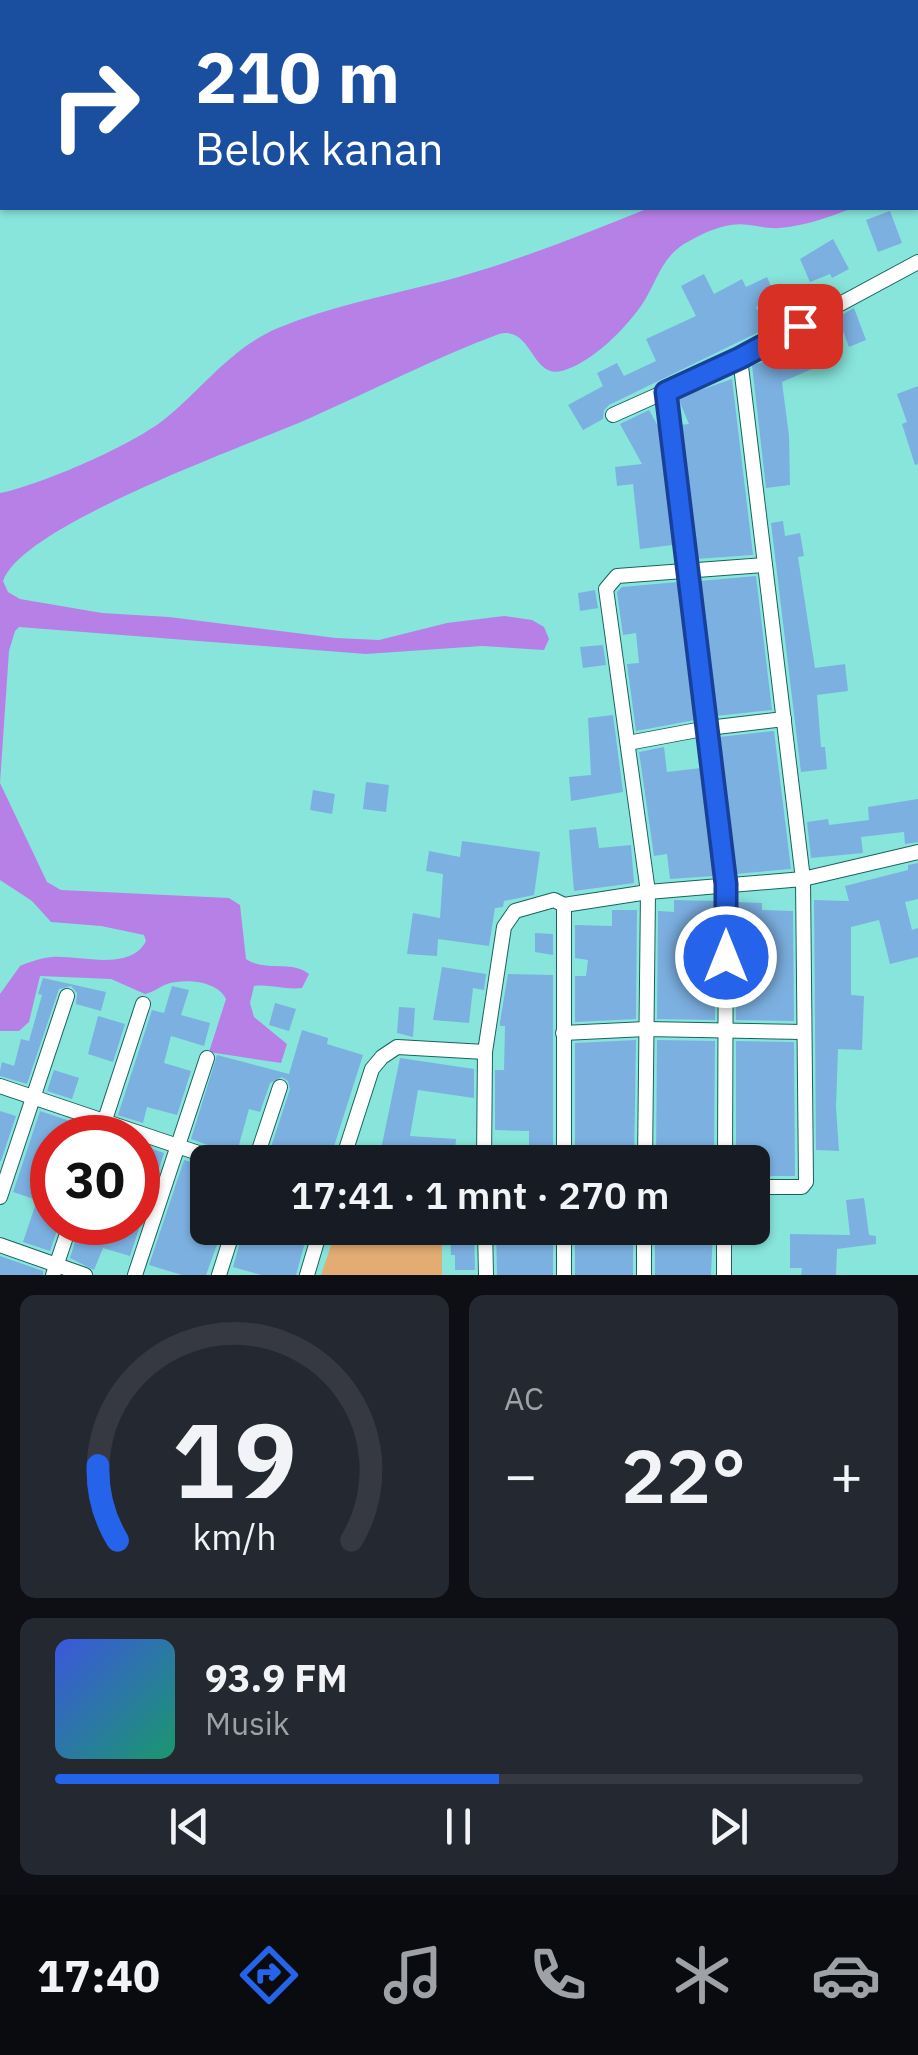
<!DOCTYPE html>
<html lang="id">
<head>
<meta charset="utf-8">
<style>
	body { margin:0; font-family:"IBM Plex Sans",sans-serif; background:#242831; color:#f1f3f6; height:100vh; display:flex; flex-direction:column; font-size:38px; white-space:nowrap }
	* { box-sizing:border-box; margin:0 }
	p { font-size:32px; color:#9ea1a6 }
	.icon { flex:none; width:55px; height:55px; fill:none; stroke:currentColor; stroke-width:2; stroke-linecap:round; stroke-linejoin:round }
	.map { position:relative; height:1275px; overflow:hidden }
	.side { display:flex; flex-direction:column; gap:20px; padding:20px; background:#0d0f14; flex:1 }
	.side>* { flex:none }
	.top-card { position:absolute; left:0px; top:0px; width:920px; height:210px; box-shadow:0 2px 8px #0004; background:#1a4fa0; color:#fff; overflow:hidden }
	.speed { position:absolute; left:30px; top:1115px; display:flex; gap:20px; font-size:50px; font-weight:700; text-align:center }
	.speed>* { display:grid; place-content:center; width:130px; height:130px; border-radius:50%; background:#171b24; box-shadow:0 2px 8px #0004; line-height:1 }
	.speed .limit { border:15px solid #d22; background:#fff; color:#111 }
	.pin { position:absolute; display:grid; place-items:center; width:85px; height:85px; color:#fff; margin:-42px; border-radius:20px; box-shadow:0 5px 15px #0006 }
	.me { position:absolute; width:110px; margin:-55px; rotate:0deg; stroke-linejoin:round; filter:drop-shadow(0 0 8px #0008) }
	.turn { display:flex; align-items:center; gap:35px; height:210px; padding:0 30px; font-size:45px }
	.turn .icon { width:130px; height:130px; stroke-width:2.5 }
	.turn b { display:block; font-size:70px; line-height:85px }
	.big { font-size:75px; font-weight:600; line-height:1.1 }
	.side .card { flex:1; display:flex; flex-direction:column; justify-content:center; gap:15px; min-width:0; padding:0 35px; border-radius:15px; background:#242831 }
	.side .dial { align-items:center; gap:0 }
	.dial svg { height:260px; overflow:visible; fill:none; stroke:#363941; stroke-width:7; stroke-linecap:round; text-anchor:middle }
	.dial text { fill:#f1f3f6; stroke:none }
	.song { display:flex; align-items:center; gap:30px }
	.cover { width:120px; height:120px; border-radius:15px; background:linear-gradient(135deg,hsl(230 70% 55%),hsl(160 70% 35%)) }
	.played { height:10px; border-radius:5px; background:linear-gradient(90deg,#2563eb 55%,#363941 55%) }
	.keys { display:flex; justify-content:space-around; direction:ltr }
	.heat { display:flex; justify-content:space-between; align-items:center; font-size:55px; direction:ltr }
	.side .tiles { flex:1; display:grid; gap:20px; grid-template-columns:1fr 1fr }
	.card:last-child { grid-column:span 2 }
	.trip { position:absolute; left:190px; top:1145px; width:580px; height:100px; border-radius:15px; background:#171b24; box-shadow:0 2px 8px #0004; font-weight:600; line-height:100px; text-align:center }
	.tab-bar { display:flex; height:160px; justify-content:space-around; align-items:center; background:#090b0e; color:#9ea1a6 }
	.tab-bar .icon { width:70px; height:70px }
	.tab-bar .selected { color:#2563eb }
	.tab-bar b { font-size:45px; color:#f1f3f6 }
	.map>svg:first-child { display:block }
	.green { fill:#e2ac73 }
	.water { fill:#b780e7 }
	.building { fill:#7cb0e1 }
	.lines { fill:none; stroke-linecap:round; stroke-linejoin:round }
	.minor-casing { stroke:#17645e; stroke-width:16 }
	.minor { stroke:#fff; stroke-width:14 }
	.route-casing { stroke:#184099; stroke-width:25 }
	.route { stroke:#2563eb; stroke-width:18 }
</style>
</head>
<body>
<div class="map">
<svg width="918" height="1275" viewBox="0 0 918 1275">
	<rect width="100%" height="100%" fill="#88e5dc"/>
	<polygon class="green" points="337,1228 442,1228 442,1275 321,1275"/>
	<path class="water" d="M649,208H853C829,217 805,226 779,228C768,229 759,226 749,225C727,221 703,233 684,244C660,259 656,285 641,306C624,330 593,361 565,370C531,382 533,325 499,334C435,358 373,390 310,418C250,445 23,524 3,581L8,592L20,599L102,613L169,617L336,638L379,640L447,623L504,616L532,620L544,627L549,639L544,650L482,646L366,654L19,627L15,631L9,651L0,783L47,882L61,890L229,898L240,905L246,959C265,972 292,960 309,974L302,988C285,990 270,984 254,986L250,1003L254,1017L287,1044L281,1063L209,1052L226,999C218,981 185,978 167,984C159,987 154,992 145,994L111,979L40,976L29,1022L19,1031H0V994L20,966C29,962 41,958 52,957C80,955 130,972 146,941L144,935L101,926L51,922L32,901L0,880V493C41,485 135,444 166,418C205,386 231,348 278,328C331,306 385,296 440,282C512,263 580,236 649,208Z"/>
	<g class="building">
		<polygon points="890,211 902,243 878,252 866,220"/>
		<polygon points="833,239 849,269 832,278 830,274 810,282 800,259"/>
		<polygon points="704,274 714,294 742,279 746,287 767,277 776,297 756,307 767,328 609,405 604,410 603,419 583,430 568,405 603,386 597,373 617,363 624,376 656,361 646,339 696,316 681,286"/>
		<polygon points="854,308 866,340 849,347 838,317"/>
		<polygon points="803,336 814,368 782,382 789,436 790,485 766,488 752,365 784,356 781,348"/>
		<polygon points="732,379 753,555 696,559 680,425 689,424 678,398"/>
		<polygon points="918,386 918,464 915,465 902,424 907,422 897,394"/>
		<polygon points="649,410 659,428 673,545 640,549 633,484 617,486 615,467 642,464 620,424"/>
		<polygon points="783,521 785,536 800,533 804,556 798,557 815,668 845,664 848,691 817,695 821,747 825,747 827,769 801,772 771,523"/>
		<polygon points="756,576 772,710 716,716 699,581"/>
		<polygon points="678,582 695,720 636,731 627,664 639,663 636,633 623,635 617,592 622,587"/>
		<polygon points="595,590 598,608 580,611 578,593"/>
		<polygon points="603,645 606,665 583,668 580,647"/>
		<polygon points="613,715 623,792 571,801 569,777 591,775 588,718"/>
		<polygon points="774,731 791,869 735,874 719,737"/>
		<polygon points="664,747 667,772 701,768 714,876 670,879 667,854 654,856 639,752"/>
		<polygon points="366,782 389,785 386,812 363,809"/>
		<polygon points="313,790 335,794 332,814 310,810"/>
		<polygon points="918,799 918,842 905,844 904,832 861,837 863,853 811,858 807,822 828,819 829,825 869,820 868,807"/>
		<polygon points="596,827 599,848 631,845 634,883 574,891 569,830"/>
		<polygon points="462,841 540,852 534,895 504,901 503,907 495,908 489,946 438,939 437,956 407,954 413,913 440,918 443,874 426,871 429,851 460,857"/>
		<polygon points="918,863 918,899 905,902 912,930 918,928 918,957 890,964 879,920 851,927 851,995 864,996 862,1050 838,1049 836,1107 839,1151 816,1150 814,900 849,901 845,886 908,870 908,865"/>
		<polygon points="674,900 715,901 715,1020 657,1019 658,911 674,912"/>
		<polygon points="737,902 762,903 762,910 793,911 794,1021 736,1020"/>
		<polygon points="612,910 637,910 636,1019 575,1022 575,976 586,976 588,960 575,958 575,925 612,926"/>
		<polygon points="535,933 553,934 553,955 535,952"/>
		<polygon points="442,967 486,974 484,990 473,988 469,1023 433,1020"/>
		<polygon points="508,974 553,975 553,1162 529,1162 529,1131 495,1130 495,1070 504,1070 505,1026 500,1026 500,1022"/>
		<polygon points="43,978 106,992 101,1011 76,1004 77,993 71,986 59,989 27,1084 0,1076 0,1071 2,1062 14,1066 21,1039 29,1041 42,995 38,994"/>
		<polygon points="172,986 189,990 181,1015 210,1023 204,1046 171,1036 164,1063 191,1071 177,1115 147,1107 143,1123 118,1115 152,1010 164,1013"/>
		<polygon points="275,1003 296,1009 289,1031 269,1025"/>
		<polygon points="399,1007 415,1008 413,1037 397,1033"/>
		<polygon points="98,1016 125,1024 113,1062 88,1054"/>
		<polygon points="302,1030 328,1038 327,1044 363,1055 329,1162 290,1159 289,1162 266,1162 290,1089 288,1081 282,1077 270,1083 260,1112 249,1109 235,1159 228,1152 191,1139 217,1055 289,1074"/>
		<polygon points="636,1040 634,1162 575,1162 575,1043"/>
		<polygon points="657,1040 715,1041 714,1162 656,1162"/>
		<polygon points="736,1041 794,1042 795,1176 752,1176 752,1162 736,1162"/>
		<polygon points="400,1058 474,1069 474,1098 418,1090 410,1136 456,1139 454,1162 428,1162 380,1154"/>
		<polygon points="54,1070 79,1078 72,1099 47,1091"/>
		<polygon points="0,1111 16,1116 1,1161 0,1161"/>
		<polygon points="40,1111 91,1128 89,1138 60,1133 58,1138 52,1138 52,1222 60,1222 50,1251 23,1242 37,1200 13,1192"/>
		<polygon points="138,1144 164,1153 130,1256 103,1248 94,1270 70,1258 81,1222 138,1222"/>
		<polygon points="184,1160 205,1166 200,1185 208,1188 208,1228 223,1228 206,1275 182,1275 149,1265"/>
		<polygon points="864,1198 869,1235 876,1236 876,1244 837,1249 836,1275 801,1275 802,1268 790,1268 790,1234 850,1235 846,1200"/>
		<polygon points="244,1228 309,1228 296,1275 261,1275 233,1267"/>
		<polygon points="450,1228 474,1228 475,1270 455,1270 455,1255 451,1255"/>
		<polygon points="496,1228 553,1228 553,1275 497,1275"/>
		<rect x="575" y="1228" width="58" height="47"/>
		<polygon points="655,1228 713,1228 711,1275 655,1275"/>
		<polygon points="0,1256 43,1271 43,1275 0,1275"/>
	</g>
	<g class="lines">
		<defs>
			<g id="minor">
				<polyline points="869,0 870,2"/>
				<polyline points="918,149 918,151"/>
				<polyline points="740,358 803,879 806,1182 802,1187 752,1187"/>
				<polyline points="665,392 726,884 725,1162"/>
				<polyline points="613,415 740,358 918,262"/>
				<polyline points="628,743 708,728 784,719"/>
				<polyline points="564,905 564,1162"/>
				<polyline points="563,1033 646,1029 803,1032"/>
				<polyline points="0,1086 225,1162"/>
				<polyline points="99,1138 143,1004"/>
				<polyline points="255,1162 280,1087"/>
				<polyline points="342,1162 372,1069 382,1057 397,1047 485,1052 504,927 515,911 554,900 564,905 648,892 803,879 918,852"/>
				<polyline points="484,1162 485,1052"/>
				<polyline points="645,1162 648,892 606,589 617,576 765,565"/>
				<polyline points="0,1197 67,996"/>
				<polyline points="485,1228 486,1275"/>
				<polyline points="724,1228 724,1275"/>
				<polyline points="0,1245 85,1275"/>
				<polyline points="53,1275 71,1222"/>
				<polyline points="135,1275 207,1058"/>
				<polyline points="219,1275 234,1228"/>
				<polyline points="307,1275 321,1228"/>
				<polyline points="564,1275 564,1228"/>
				<polyline points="644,1275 644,1228"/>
			</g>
		</defs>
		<use href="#minor" class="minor-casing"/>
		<use href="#minor" class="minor"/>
	</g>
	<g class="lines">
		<defs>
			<polyline id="route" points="726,957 726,884 666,392 740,358 800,326"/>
		</defs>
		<use href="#route" class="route-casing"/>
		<use href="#route" class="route"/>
	</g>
</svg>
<div class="speed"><div class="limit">30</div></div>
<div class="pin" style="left:800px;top:326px;background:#d93025"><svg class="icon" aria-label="arrive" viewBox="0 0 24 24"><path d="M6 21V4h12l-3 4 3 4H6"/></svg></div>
<svg class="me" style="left:726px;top:957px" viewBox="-20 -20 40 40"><circle r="17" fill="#2563eb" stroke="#fff" stroke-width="3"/><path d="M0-11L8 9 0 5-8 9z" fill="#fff"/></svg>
<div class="trip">17:41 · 1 mnt · 270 m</div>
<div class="top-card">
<div class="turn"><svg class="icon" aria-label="right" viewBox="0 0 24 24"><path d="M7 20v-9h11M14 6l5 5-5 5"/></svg><div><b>210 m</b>Belok kanan</div></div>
</div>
</div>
<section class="side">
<div class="tiles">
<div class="card dial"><svg viewBox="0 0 100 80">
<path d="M14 69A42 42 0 1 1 86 69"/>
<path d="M14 69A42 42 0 0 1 8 46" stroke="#2563eb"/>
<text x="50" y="56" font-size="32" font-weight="700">19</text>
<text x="50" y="72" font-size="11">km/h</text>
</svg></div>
<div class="card"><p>AC</p>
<div class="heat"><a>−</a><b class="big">22°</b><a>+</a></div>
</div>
<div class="card">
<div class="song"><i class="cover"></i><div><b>93.9 FM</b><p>Musik</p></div></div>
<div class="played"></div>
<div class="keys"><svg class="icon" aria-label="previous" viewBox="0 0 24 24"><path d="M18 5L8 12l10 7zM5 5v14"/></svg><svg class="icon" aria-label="pause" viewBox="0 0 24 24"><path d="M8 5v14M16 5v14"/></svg><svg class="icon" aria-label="next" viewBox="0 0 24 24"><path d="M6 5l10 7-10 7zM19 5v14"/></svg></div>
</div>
</div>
</section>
<nav class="tab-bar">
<b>17:40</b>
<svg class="icon selected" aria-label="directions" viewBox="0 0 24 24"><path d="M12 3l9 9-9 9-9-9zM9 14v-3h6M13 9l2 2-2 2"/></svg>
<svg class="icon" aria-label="music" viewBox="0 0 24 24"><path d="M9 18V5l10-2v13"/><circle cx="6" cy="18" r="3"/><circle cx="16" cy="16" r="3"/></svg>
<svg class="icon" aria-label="phone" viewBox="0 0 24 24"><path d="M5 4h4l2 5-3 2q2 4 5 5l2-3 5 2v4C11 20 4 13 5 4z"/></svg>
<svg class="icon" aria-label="climate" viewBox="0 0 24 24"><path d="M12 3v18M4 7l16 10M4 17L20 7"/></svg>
<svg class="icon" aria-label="car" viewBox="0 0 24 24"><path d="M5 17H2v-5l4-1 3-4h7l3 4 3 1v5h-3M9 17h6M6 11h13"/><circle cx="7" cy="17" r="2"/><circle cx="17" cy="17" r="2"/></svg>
</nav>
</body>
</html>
